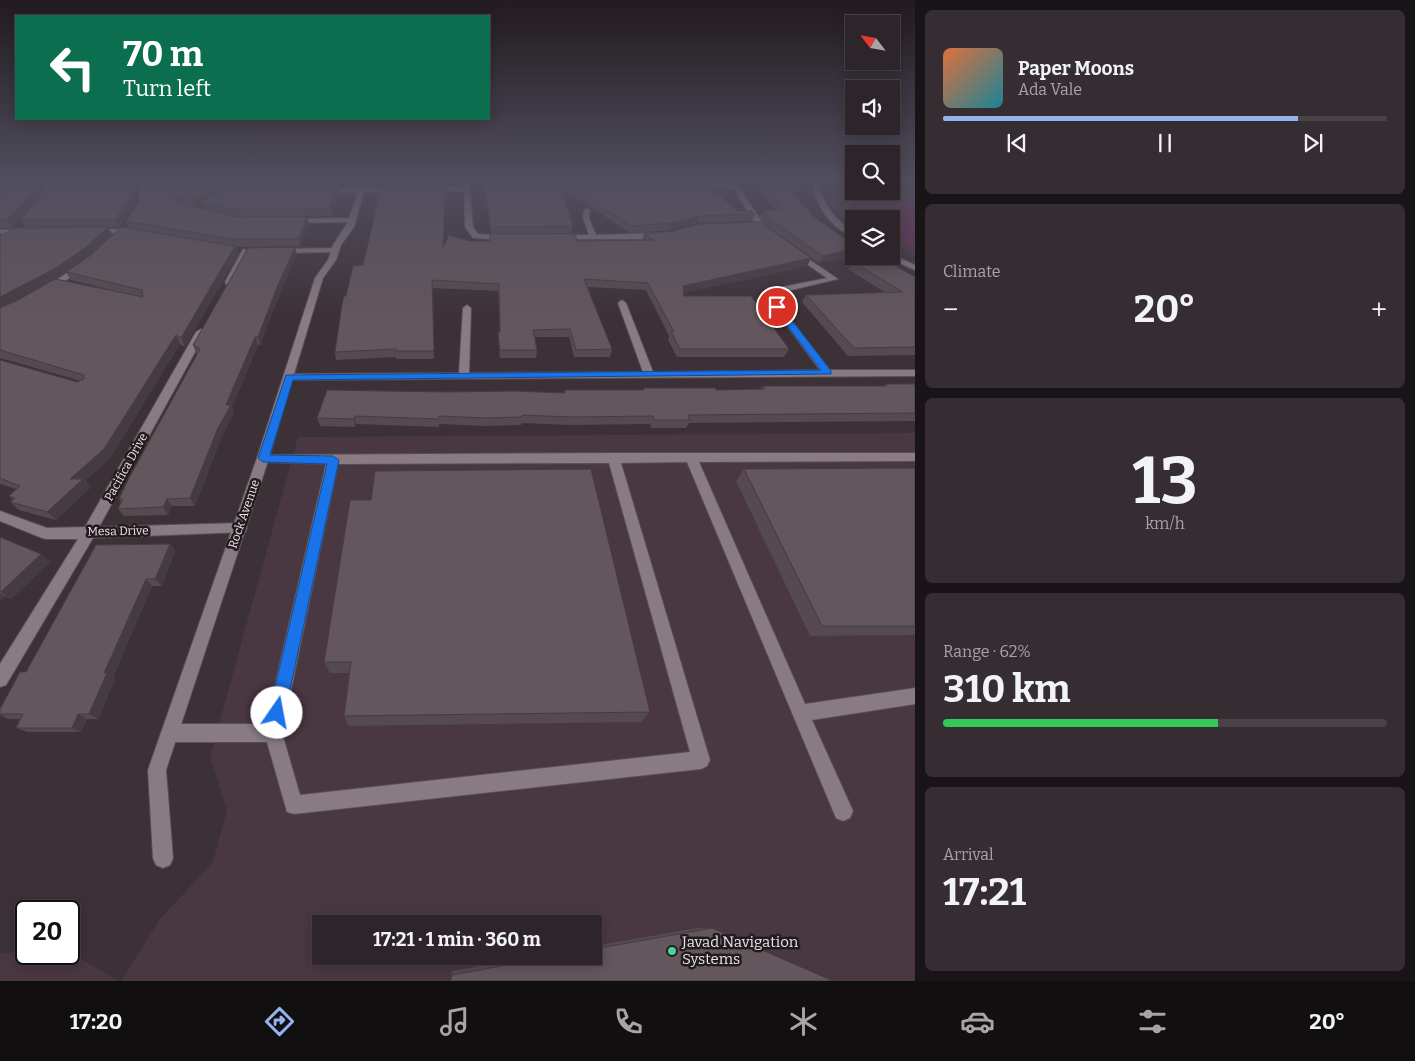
<!DOCTYPE html>
<html lang="en">
<head>
<meta charset="utf-8">
<style>
	body { margin:0; font-family:Bitter,serif; background:#362d32; color:#f1f3f6; height:100vh; display:flex; flex-direction:column; font-size:19px; white-space:nowrap }
	* { box-sizing:border-box; margin:0 }
	p { font-size:16px; color:#a7a5a8 }
	.icon { flex:none; width:28px; height:28px; fill:none; stroke:currentColor; stroke-width:2; stroke-linecap:round; stroke-linejoin:round }
	.map { position:relative; flex:1; overflow:hidden }
	.drawer { display:flex; flex-direction:column; gap:10px; padding:10px; background:#191417; width:500px }
	.drawer>* { flex:none }
	.guide { position:absolute; left:15px; top:15px; width:475px; height:105px; border-radius:0px; box-shadow:0 2px 12px #0003,0 0 0 1px #494247; background:#0b6e4f; color:#fff; overflow:hidden }
	.needle { width:32px; rotate:301deg }
	.fabs { position:absolute; left:845px; top:15px; display:grid; gap:10px }
	.fabs a { display:grid; place-items:center; width:55px; height:55px; border-radius:0px; background:#2e252a; box-shadow:0 2px 12px #0003,0 0 0 1px #494247; font-size:25px }
	.speed { position:absolute; left:15px; top:900px; display:flex; gap:10px; font-size:25px; font-weight:700; text-align:center }
	.speed>* { display:grid; place-content:center; width:65px; height:65px; border-radius:50%; background:#2e252a; box-shadow:0 2px 12px #0003,0 0 0 1px #494247; line-height:1 }
	.speed .limit { border:2px solid #111; border-radius:8px; background:#fff; color:#111 }
	.pin { position:absolute; display:grid; place-items:center; width:42px; height:42px; color:#fff; margin:-21px; border:2px solid #fff; border-radius:50%; box-shadow:0 1px 5px #0007 }
	.me { position:absolute; width:55px; margin:-28px; rotate:12deg; stroke-linejoin:round; filter:drop-shadow(0 0 4px #0008) }
	.turn { display:flex; align-items:center; gap:18px; height:105px; padding:0 25px; font-size:22px }
	.turn .icon { width:65px; height:65px; stroke-width:2.5 }
	.turn b { display:block; font-size:35px; line-height:42px }
	.big { font-size:38px; font-weight:700; line-height:1.1 }
	.drawer .card { flex:1; display:flex; flex-direction:column; justify-content:center; gap:8px; min-width:0; padding:0 18px; border-radius:8px; background:#362d32 }
	.drawer .dial { align-items:center; gap:0 }
	.dial b { font-size:65px; line-height:1 }
	.song { display:flex; align-items:center; gap:15px }
	.cover { width:60px; height:60px; border-radius:8px; background:linear-gradient(135deg,hsl(20 70% 55%),hsl(190 70% 35%)) }
	.played { height:5px; border-radius:2px; background:linear-gradient(90deg,#95b2f1 80%,#494247 80%) }
	.keys { display:flex; justify-content:space-around; direction:ltr }
	.heat { display:flex; justify-content:space-between; align-items:center; font-size:28px; direction:ltr }
	.charge { height:8px; border-radius:4px; background:linear-gradient(90deg,#34c759 62%,#494247 0) }
	.trip { position:absolute; left:312px; top:915px; width:290px; height:50px; border-radius:0px; background:#2e252a; box-shadow:0 2px 12px #0003,0 0 0 1px #494247; font-weight:700; line-height:50px; text-align:center }
	.dock { display:flex; height:80px; justify-content:space-around; align-items:center; background:#120f11; color:#a7a5a8 }
	.dock .icon { width:35px; height:35px }
	.dock .current { color:#95b2f1 }
	.dock b { font-size:22px; color:#f1f3f6 }
	main { display:flex; flex:1; min-height:0 }
	.map>svg:first-child { display:block }
	.built { fill:#493742; fill-rule:evenodd }
	.green { fill:#6a2655 }
	.lines { fill:none; stroke-linecap:round; stroke-linejoin:round }
	.lane-casing { stroke:#584e54; stroke-width:2 }
	.street-casing { stroke:#584e54; stroke-width:2 }
	.lane { fill:#897b83; fill-rule:evenodd }
	.street { fill:#897b83; fill-rule:evenodd }
	.wall { fill:#554a50; fill-rule:evenodd }
	.shaded-wall { fill:#453c41 }
	.building { fill:#63565d; stroke:#453c41 }
	.route { fill:#1a73e8; stroke:#114b97 }
	.poi-dot { fill:#4dd39a; stroke:#211b1e; stroke-width:2 }
	.labels { text-anchor:middle; stroke-width:5; stroke-linejoin:round; paint-order:stroke }
	.street-label { font-size:12px; fill:#ebe3e8; stroke:#211b1e }
	.near-poi-label { font-size:15px; fill:#ebe3e8; stroke:#211b1e; text-anchor:start }
</style>
</head>
<body>
<main>
<div class="map">
<svg width="915" height="981" viewBox="0 0 915 981">
	<rect width="100%" height="100%" fill="#3d3138"/>
	<g class="built">
		<polygon points="843,180 854,181 854,191 891,191 891,185 915,187 915,256 891,244 891,219 854,219 854,226 842,218 830,204 825,188 832,183"/>
		<path d="M915,433V981H121L160,919L213,862L227,810L210,757L298,437ZM321,924H594V956H321Z"/>
		<polygon points="26,946 26,954 69,954 69,952 119,981 0,981 0,953 17,952"/>
	</g>
	<polygon class="green" points="907,191 915,192 915,247 891,236 891,219 873,219 850,203 855,197 909,196"/>
	<g class="lines">
		<defs>
			<g id="lane">
				<polygon points="41,180 47,180 50,189 42,200 39,198 44,189"/>
				<polygon points="142,180 148,180 145,204 137,212 134,210 139,204"/>
				<polygon points="89,228 132,230 136,232 132,234 92,232 88,230"/>
				<polygon points="28,229 29,231 25,233 0,234 0,230"/>
				<polygon points="335,248 338,248 338,252 281,253 277,251 281,249"/>
				<polygon points="243,249 250,251 232,284 226,284 225,282"/>
				<polygon points="79,265 86,267 51,290 44,288"/>
				<polygon points="201,329 206,332 99,527 240,523 245,524 247,528 245,532 93,538 6,685 0,687 0,664 78,539 47,539 42,538 0,521 0,511 47,528 85,527 196,332"/>
				<path d="M613,453H915V461L699,462L805,704L915,688V704L812,720L853,811L850,818L843,821L836,818L687,462L621,463L710,760L707,766L701,769L294,814L287,812L267,742H170L164,739L161,733L164,727L170,724H266L326,464L263,462L259,461L257,458L259,455ZM609,463L690,752L300,795L282,733L338,464Z"/>
			</g>
			<g id="street">
				<polygon points="303,180 309,180 297,191 293,191 293,189"/>
				<polygon points="362,180 368,180 366,188 397,187 400,189 397,191 364,192 354,227 341,245 336,260 323,278 294,374 459,373 463,308 467,305 471,308 469,373 643,372 618,303 622,300 626,303 653,372 820,370 773,307 769,296 777,288 827,278 792,254 791,252 795,250 838,279 783,292 777,297 781,307 830,370 915,370 915,376 292,380 269,458 166,770 173,858 170,865 163,868 156,865 153,858 148,770 257,458 315,278 328,260 333,245 348,222 292,223 289,221 292,219 349,218 358,192 322,193 319,191 322,189 359,188"/>
				<polygon points="463,180 469,180 473,227 478,234 507,236 510,236 510,240 473,238 465,227 464,191 429,191 426,189 429,187 463,187"/>
				<polygon points="682,180 695,180 738,186 764,225 760,227 744,226 744,224 755,223 734,189"/>
				<path d="M812,180H818C822,204 833,218 854,232V237C830,228 815,205 812,180Z"/>
				<polygon points="587,208 590,210 589,218 596,235 660,233 664,235 641,239 557,239 556,237 560,235 589,235 583,218 584,210"/>
				<polygon points="891,254 915,265 915,270 888,258 887,256 891,256"/>
			</g>
		</defs>
		<use href="#lane" class="lane-casing"/>
		<use href="#street" class="street-casing"/>
		<use href="#lane" class="lane"/>
		<use href="#street" class="street"/>
	</g>
	<g class="wall">
		<polygon points="0,180 42,189 28,210 12,228 0,229"/>
		<path d="M47,180H141H140L133,205L119,227H108L112,235L89,256L77,265L130,229L126,221L144,194L146,180H301L293,185L261,181L293,187L305,186L304,180H344L341,188H338L339,195L331,216L241,217L205,209L202,203L194,207L238,217L309,224L300,246L236,247L238,254L185,347L180,344L110,458L85,481L91,487L56,520L19,510L10,502L13,500L9,496L16,489L0,484V360L77,382L81,381L0,358V232L2,235L25,228L20,220L32,207L48,183ZM66,272L71,280L135,296L56,279ZM48,283L18,300L9,304L33,291Z"/>
		<polygon points="445,180 445,185 384,187 384,181"/>
		<polygon points="483,180 702,180 737,211 755,214 752,221 697,223 670,230 630,233 560,187 573,226 571,233 491,234"/>
		<polygon points="751,180 794,180 800,190 791,191 814,217 854,245 819,263 763,223 760,217 763,210 774,210"/>
		<polygon points="644,234 811,258 807,266 684,293 684,296 789,349 784,357 677,357 668,340 669,336 646,290 587,287 612,349 610,357 574,357 569,337 535,337 537,350 536,358 500,358 498,340 498,332 500,332 498,291 433,288 434,359 396,359 396,357 336,360 335,352 346,296 363,265 443,246 469,241 642,240"/>
		<polygon points="297,254 280,293 260,345 258,345 232,407 234,413 222,436 195,506 172,506 168,515 124,516 118,509 121,502 119,499 197,354 196,353 193,345"/>
		<polygon points="853,262 915,277 915,355 848,356 802,302 806,295 886,293 848,269"/>
		<polygon points="886,384 915,384 915,421 689,423 686,428 651,428 650,424 570,425 522,423 521,425 486,426 439,424 439,427 356,424 355,427 320,426 317,418 445,392 564,393 564,390 643,390 644,388 716,390 761,389 763,386 884,386"/>
		<polygon points="915,468 915,635 810,636 736,481 744,469"/>
		<polygon points="350,500 650,712 641,722 349,726 344,716 349,673 330,673 324,662"/>
		<polygon points="0,537 50,562 11,599 5,596 0,601"/>
		<polygon points="170,544 175,551 162,586 152,586 113,677 115,679 98,719 87,719 81,732 27,732 16,728 20,719 8,719 0,715 0,709 26,672"/>
		<polygon points="697,928 712,928 833,981 450,981 452,971 537,956 594,956 594,946"/>
	</g>
	<g class="shaded-wall">
		<polygon points="37,180 40,180 42,189 28,210 12,228 7,220"/>
		<polygon points="135,180 141,180 140,180 133,205 119,227 115,220"/>
		<polygon points="230,180 235,180 236,184 194,207 192,200"/>
		<polygon points="292,180 301,180 293,185"/>
		<polygon points="340,180 344,180 341,188"/>
		<polygon points="803,184 800,190 783,192 786,186"/>
		<polygon points="338,187 339,195 331,216 329,209"/>
		<polygon points="179,197 181,204 176,208 173,200"/>
		<polygon points="699,216 697,223 670,230 672,223"/>
		<polygon points="307,217 309,224 300,246 299,239"/>
		<polygon points="108,227 112,235 89,256 61,276 0,309 0,297"/>
		<polygon points="235,246 238,254 185,347 181,338"/>
		<polygon points="295,247 297,254 280,293 260,345 258,337 278,285"/>
		<polygon points="854,249 854,256 819,263 823,256"/>
		<polygon points="811,258 807,266 680,294 683,286"/>
		<polygon points="176,335 180,344 110,458 85,481 91,487 56,520 47,512 70,479"/>
		<polygon points="255,337 258,345 232,407 234,413 222,436 195,506 190,498 226,405"/>
		<polygon points="355,416 356,424 355,427 354,419"/>
		<polygon points="167,499 172,506 168,515 163,507"/>
		<polygon points="170,544 175,551 162,586 155,579"/>
		<polygon points="41,554 50,562 11,599 1,592"/>
		<polygon points="146,579 152,586 113,677 115,679 98,719 89,714 104,673"/>
		<polygon points="0,593 5,596 0,601"/>
		<polygon points="78,714 87,719 81,732 72,728"/>
	</g>
	<g class="building">
		<polygon points="0,180 37,180 38,182 24,202 7,220 0,221"/>
		<polygon points="47,180 135,180 130,198 115,220 20,220 32,207 48,183"/>
		<polygon points="146,180 230,180 192,200 179,197 173,200 175,202 238,217 307,217 299,239 233,239 126,221 144,194"/>
		<polygon points="239,180 256,180 293,187 338,187 329,209 239,210 202,202 241,180"/>
		<polygon points="384,180 445,180 384,181"/>
		<polygon points="484,180 558,180 573,226 491,227"/>
		<polygon points="559,180 702,180 737,211 752,211 755,214 699,216 672,223 632,226"/>
		<polygon points="759,180 794,180 803,184 786,186 814,217 854,245 854,249 823,256 766,216 763,210 782,210"/>
		<polygon points="445,187 443,247 449,235 469,241 490,241 490,234 575,234 577,241 654,240 644,234 673,231 700,224 760,222 811,258 683,286 684,296 751,296 789,349 680,349 671,332 674,332 648,283 584,279 612,349 576,350 570,329 533,330 537,350 500,350 498,332 500,332 499,284 432,280 434,351 395,351 396,349 335,352 342,304 344,296 346,296 353,266 363,265 381,188"/>
		<polygon points="108,227 85,248 56,268 0,297 0,237 13,228"/>
		<polygon points="121,227 235,246 181,338 176,335 104,449 70,479 83,479 47,512 10,502 15,498 9,496 20,486 0,478 0,360 77,382 84,379 84,375 0,350 0,308 18,300 55,279 143,297 142,290 66,272 91,255"/>
		<polygon points="295,247 278,285 258,337 255,337 226,405 231,405 218,428 190,498 167,499 163,507 118,509 123,499 119,499 129,478 200,349 193,345 248,248"/>
		<polygon points="879,257 915,277 915,347 854,348 806,295 903,292 853,262"/>
		<polygon points="886,384 915,384 915,413 688,415 690,420 654,420 653,416 572,417 522,415 522,417 487,418 439,416 438,419 355,416 354,419 317,418 327,390 445,392 514,391 565,393 564,390 644,390 644,388 715,388 716,390 765,389 763,386 887,386"/>
		<polygon points="915,468 915,626 822,626 744,469"/>
		<polygon points="591,469 650,712 344,716 351,662 324,662 350,500 371,500 375,471"/>
		<polygon points="0,537 41,554 1,592 0,591"/>
		<polygon points="170,544 155,579 146,579 104,673 107,673 89,714 78,714 72,728 16,728 23,714 0,714 0,709 20,672 26,672 96,545"/>
		<polygon points="712,928 833,981 450,981 452,975 555,956 594,956 594,949"/>
	</g>
	<linearGradient id="sky" x2="0" y2="1"><stop stop-color="#221b1f"/><stop offset="0.57" stop-color="#514e5e"/><stop offset="1" stop-color="#514e5e" stop-opacity="0"/></linearGradient>
	<rect width="915" height="317" fill="url(#sky)"/>
	<polygon class="route" points="777,304 780,305 831,371 831,374 293,380 270,455 333,456 339,460 285,713 283,718 277,721 272,718 269,713 327,464 263,462 258,458 286,375 821,370 773,307"/>
	<circle class="poi-dot" cx="672" cy="951" r="5"/>
	<g class="labels">
		<g class="street-label">
			<text transform="translate(126 467) rotate(-61)" y="4">Pacifica Drive</text>
			<text transform="translate(244 514) rotate(-71)" y="4">Rock Avenue</text>
			<text transform="translate(118 531) rotate(-1)" y="4">Mesa Drive</text>
		</g>
		<g class="near-poi-label">
			<text x="682" y="947">Javad Navigation<tspan x="682" dy="17">Systems</tspan></text>
		</g>
	</g>
</svg>
<div class="fabs">
<a><svg class="needle" viewBox="-14 -14 28 28"><path d="M0-13l5 13h-10z" fill="#e53935"/><path d="M0 13l5-13h-10z" fill="#a7a5a8"/></svg></a>
<a><svg class="icon" aria-label="sound" viewBox="0 0 24 24"><path d="M4 9h4l5-4v14l-5-4H4zM17 9q2 3 0 6"/></svg></a>
<a><svg class="icon" aria-label="search" viewBox="0 0 24 24"><circle cx="10" cy="10" r="6"/><path d="M15 15l6 6"/></svg></a>
<a><svg class="icon" aria-label="layers" viewBox="0 0 24 24"><path d="M12 4l9 5-9 5-9-5zM3 14l9 5 9-5"/></svg></a>
</div>
<div class="speed"><div class="limit">20</div></div>
<div class="pin" style="left:777px;top:307px;background:#d93025"><svg class="icon" aria-label="arrive" viewBox="0 0 24 24"><path d="M6 21V4h12l-3 4 3 4H6"/></svg></div>
<svg class="me" style="left:277px;top:713px" viewBox="-20 -20 40 40"><circle r="19" fill="#fff"/><path d="M0-13L10 11 0 6-10 11z" fill="#1a73e8"/></svg>
<div class="trip">17:21 · 1 min · 360 m</div>
<div class="guide">
<div class="turn"><svg class="icon" aria-label="left" viewBox="0 0 24 24"><path d="M17 20v-9H6M10 6l-5 5 5 5"/></svg><div><b>70 m</b>Turn left</div></div>
</div>
</div>
<section class="drawer">
<div class="card">
<div class="song"><i class="cover"></i><div><b>Paper Moons</b><p>Ada Vale</p></div></div>
<div class="played"></div>
<div class="keys"><svg class="icon" aria-label="previous" viewBox="0 0 24 24"><path d="M18 5L8 12l10 7zM5 5v14"/></svg><svg class="icon" aria-label="pause" viewBox="0 0 24 24"><path d="M8 5v14M16 5v14"/></svg><svg class="icon" aria-label="next" viewBox="0 0 24 24"><path d="M6 5l10 7-10 7zM19 5v14"/></svg></div>
</div>
<div class="card"><p>Climate</p>
<div class="heat"><a>−</a><b class="big">20°</b><a>+</a></div>
</div>
<div class="card dial"><b>13</b><p>km/h</p></div>
<div class="card"><p>Range · 62%</p><b class="big">310 km</b><div class="charge"></div></div>
<div class="card"><p>Arrival</p><b class="big">17:21</b></div>
</section>
</main>
<nav class="dock">
<b>17:20</b>
<svg class="icon current" aria-label="directions" viewBox="0 0 24 24"><path d="M12 3l9 9-9 9-9-9zM9 14v-3h6M13 9l2 2-2 2"/></svg>
<svg class="icon" aria-label="music" viewBox="0 0 24 24"><path d="M9 18V5l10-2v13"/><circle cx="6" cy="18" r="3"/><circle cx="16" cy="16" r="3"/></svg>
<svg class="icon" aria-label="phone" viewBox="0 0 24 24"><path d="M5 4h4l2 5-3 2q2 4 5 5l2-3 5 2v4C11 20 4 13 5 4z"/></svg>
<svg class="icon" aria-label="climate" viewBox="0 0 24 24"><path d="M12 3v18M4 7l16 10M4 17L20 7"/></svg>
<svg class="icon" aria-label="car" viewBox="0 0 24 24"><path d="M5 17H2v-5l4-1 3-4h7l3 4 3 1v5h-3M9 17h6M6 11h13"/><circle cx="7" cy="17" r="2"/><circle cx="17" cy="17" r="2"/></svg>
<svg class="icon" aria-label="filters" viewBox="0 0 24 24"><path d="M4 7h16M4 17h16"/><circle cx="9" cy="7" r="2"/><circle cx="15" cy="17" r="2"/></svg>
<b>20°</b>
</nav>
</body>
</html>
